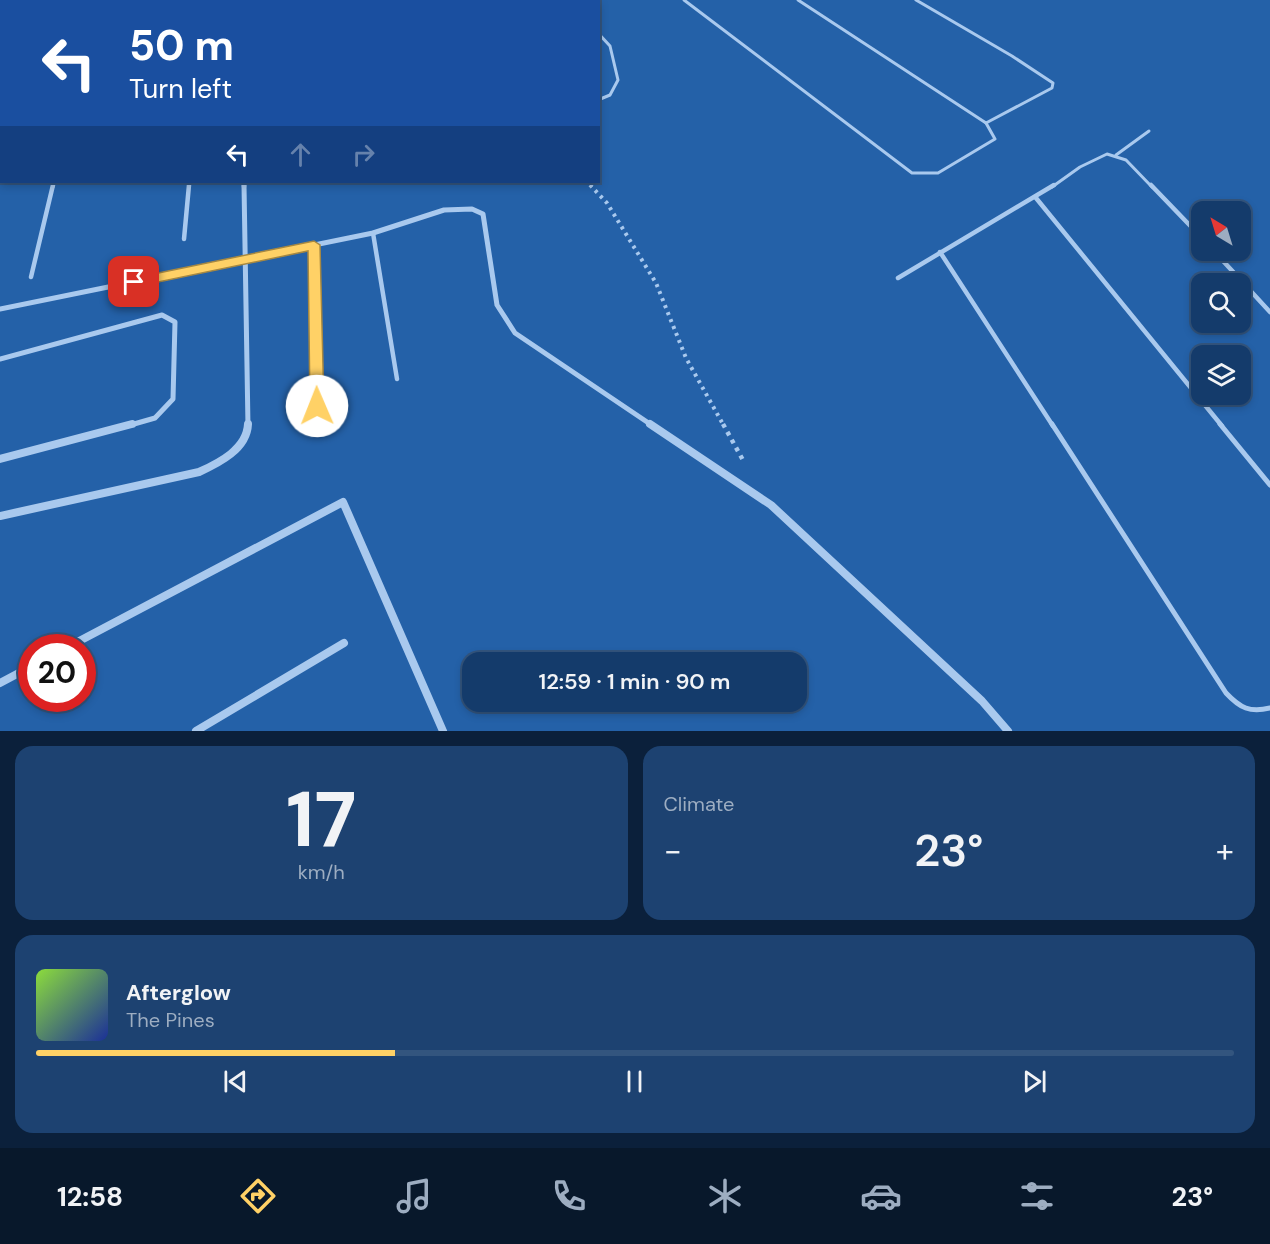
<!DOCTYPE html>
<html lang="en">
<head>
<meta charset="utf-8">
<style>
	body { margin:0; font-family:"DM Sans",sans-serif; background:#1d4271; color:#f1f3f6; height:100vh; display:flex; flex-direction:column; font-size:22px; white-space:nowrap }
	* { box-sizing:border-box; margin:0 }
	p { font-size:20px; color:#9dadc1 }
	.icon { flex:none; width:33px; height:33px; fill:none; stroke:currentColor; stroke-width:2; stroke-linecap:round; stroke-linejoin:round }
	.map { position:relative; height:731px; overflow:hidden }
	.drawer { display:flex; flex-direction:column; gap:15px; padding:15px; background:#0b203b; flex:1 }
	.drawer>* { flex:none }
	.hud { position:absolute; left:0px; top:0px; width:600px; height:183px; box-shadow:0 3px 9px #0003,0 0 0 2px #33557e; background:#1a4fa0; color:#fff; overflow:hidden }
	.needle { width:39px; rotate:322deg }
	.fabs { position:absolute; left:1191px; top:201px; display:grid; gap:12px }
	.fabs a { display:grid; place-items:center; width:60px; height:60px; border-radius:12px; background:#143b6b; box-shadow:0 3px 9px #0003,0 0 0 2px #33557e; font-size:30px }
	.speed { position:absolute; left:18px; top:634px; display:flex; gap:12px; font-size:30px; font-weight:700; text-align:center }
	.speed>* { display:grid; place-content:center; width:78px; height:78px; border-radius:50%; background:#143b6b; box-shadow:0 3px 9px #0003,0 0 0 2px #33557e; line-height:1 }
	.speed .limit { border:9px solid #d22; background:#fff; color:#111 }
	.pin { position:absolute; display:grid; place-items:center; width:51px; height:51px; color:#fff; margin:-26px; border-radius:12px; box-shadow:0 3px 9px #0006 }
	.me { position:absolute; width:66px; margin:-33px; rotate:359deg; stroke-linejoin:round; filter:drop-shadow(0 0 4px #0008) }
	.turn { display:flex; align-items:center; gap:21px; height:126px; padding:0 30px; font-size:27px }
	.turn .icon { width:78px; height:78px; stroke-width:2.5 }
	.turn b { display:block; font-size:42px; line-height:51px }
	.lanes { display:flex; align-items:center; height:57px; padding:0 30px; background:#0003; justify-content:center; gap:30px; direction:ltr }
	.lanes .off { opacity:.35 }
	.big { font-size:45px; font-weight:600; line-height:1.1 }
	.drawer .tile { flex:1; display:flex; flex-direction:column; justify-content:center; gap:9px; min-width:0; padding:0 21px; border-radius:18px; background:#1d4271 }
	.drawer .dial { align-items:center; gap:0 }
	.dial b { font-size:78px; line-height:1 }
	.song { display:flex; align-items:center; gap:18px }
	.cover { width:72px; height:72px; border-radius:9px; background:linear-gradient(135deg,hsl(90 70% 55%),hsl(230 70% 35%)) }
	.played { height:6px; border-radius:3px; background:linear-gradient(90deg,#ffd166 30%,#33557e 30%) }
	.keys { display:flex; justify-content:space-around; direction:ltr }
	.heat { display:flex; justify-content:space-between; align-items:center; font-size:33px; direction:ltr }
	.drawer .tiles { flex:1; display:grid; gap:15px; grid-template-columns:1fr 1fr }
	.tile:last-child { grid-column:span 2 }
	.trip { position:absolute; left:462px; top:652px; width:345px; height:60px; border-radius:18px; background:#143b6b; box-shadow:0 3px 9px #0003,0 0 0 2px #33557e; font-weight:600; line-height:60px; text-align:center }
	.dock { display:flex; height:96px; justify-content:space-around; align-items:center; background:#08182b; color:#9dadc1 }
	.dock .icon { width:42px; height:42px }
	.dock .active { color:#ffd166 }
	.dock b { font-size:27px; color:#f1f3f6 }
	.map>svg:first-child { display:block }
	.green { fill:#2461a8; fill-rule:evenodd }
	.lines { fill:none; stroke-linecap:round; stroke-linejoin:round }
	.path-far2 { stroke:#a9c9ee; stroke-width:3; stroke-dasharray:2 3; stroke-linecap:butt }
	.path-far1 { stroke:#a9c9ee; stroke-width:4; stroke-dasharray:3 4.5; stroke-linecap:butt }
	.path { stroke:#a9c9ee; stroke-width:4.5; stroke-dasharray:4 5; stroke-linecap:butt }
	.lane-far2 { stroke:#a9c9ee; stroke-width:3 }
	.lane-far1 { stroke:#a9c9ee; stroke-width:4.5 }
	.lane { stroke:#a9c9ee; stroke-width:5 }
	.street-far2 { stroke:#a9c9ee; stroke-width:4.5 }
	.street-far1 { stroke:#a9c9ee; stroke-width:5 }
	.street { stroke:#a9c9ee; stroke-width:8 }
	.route { fill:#ffd166; stroke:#a68842; stroke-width:1.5 }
</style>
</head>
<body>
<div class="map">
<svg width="1270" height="731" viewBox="0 0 1270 731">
	<rect width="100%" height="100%" fill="#1b4f8f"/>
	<path class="green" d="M0,0H1270V731H0ZM2,2H598V182H2ZM1202,212H1240V250H1202ZM1202,284H1240V322H1202ZM1202,356H1240V394H1202ZM32,648H82V699H32ZM472,663H796V702H472Z"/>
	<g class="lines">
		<polyline class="path-far2" points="587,182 592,187"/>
		<polyline class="path-far1" points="590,185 607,203 656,283 686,358 724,426"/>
		<polyline class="path" points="723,424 744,462"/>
		<g class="lane-far2">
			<polyline points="684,0 912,173 938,173 995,139 986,123"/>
			<polyline points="798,0 986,123 1052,88 1053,83 1012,56 916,0"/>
			<polyline points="598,33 610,46 618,80 610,95 598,100"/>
			<polyline points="1116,155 1149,131"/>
			<polyline points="53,187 54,182"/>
			<polyline points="189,187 189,182"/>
			<polyline points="1052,187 1080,167 1107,154 1126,160 1152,187"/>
		</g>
		<g class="lane-far1">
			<polyline points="1151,185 1202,238"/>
			<polyline points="1036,198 1222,426"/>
			<polyline points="373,233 397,379"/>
			<polyline points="184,239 189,185"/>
			<polyline points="314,245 317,426"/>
			<polyline points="1213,250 1270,312"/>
			<polyline points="940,252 1053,426"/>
			<polyline points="31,277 53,185"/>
			<polyline points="898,278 1054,185"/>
		</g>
		<g class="lane">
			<polyline points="317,424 317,429"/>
			<path d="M1052,424L1226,693C1240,708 1250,713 1270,708"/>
			<polyline points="1220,424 1270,485"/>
		</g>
		<g class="street-far2">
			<polyline points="0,179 2,174"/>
			<polyline points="244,182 244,187"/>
		</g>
		<g class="street-far1">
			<polyline points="244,185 248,426"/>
			<polyline points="0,309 373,233 444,210 472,209 483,214 497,305 515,333 653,426"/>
			<polyline points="0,359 162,315 175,322 173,399 155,418 127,426"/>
		</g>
		<g class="street">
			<polyline points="650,424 771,505 982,701 1008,731"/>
			<polyline points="0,459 132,424"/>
			<path d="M0,516L199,472C219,463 247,449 248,424"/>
			<polyline points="66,648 343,502 443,731"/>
			<polyline points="0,683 32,666"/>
			<polyline points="196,731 344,643"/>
		</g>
	</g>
	<polygon class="route" points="314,241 320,245 324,406 322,410 312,410 310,406 308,251 134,287 127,282 134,278"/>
</svg>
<div class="fabs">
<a><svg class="needle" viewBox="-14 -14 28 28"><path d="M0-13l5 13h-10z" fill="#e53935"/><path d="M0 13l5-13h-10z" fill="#9dadc1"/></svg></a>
<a><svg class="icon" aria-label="search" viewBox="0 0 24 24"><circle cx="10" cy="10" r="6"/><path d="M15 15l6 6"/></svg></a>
<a><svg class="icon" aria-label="layers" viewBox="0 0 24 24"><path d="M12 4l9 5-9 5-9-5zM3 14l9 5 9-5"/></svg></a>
</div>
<div class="speed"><div class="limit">20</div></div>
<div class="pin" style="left:134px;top:282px;background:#d93025"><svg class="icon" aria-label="arrive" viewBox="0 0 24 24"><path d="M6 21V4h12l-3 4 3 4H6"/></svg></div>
<svg class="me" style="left:317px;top:406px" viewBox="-20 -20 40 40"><circle r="19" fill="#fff"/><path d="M0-13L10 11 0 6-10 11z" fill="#ffd166"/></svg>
<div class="trip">12:59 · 1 min · 90 m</div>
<div class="hud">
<div class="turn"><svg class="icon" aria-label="left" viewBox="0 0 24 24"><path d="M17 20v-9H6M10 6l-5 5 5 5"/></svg><div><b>50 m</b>Turn left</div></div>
<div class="lanes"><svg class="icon" aria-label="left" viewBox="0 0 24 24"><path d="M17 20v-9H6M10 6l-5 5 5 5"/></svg><svg class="icon off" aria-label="ahead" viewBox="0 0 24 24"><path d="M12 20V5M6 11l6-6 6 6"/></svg><svg class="icon off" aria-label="right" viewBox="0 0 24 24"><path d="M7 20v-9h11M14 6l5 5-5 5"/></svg></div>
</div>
</div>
<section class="drawer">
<div class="tiles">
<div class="tile dial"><b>17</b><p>km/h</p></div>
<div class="tile"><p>Climate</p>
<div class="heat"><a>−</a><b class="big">23°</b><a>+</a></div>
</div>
<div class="tile">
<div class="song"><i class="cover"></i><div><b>Afterglow</b><p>The Pines</p></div></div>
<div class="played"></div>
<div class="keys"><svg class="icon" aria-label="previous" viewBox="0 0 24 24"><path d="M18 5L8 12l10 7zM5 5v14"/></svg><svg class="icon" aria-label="pause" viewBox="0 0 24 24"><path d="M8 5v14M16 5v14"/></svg><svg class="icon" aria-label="next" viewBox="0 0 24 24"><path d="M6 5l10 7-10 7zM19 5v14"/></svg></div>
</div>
</div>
</section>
<nav class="dock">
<b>12:58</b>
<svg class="icon active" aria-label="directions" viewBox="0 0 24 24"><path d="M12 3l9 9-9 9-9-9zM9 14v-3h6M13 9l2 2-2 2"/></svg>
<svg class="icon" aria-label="music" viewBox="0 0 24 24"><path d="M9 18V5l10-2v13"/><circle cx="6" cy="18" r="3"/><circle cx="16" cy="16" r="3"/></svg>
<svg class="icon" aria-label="phone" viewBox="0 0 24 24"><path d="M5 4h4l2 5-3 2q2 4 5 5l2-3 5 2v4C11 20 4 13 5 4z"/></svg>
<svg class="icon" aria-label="climate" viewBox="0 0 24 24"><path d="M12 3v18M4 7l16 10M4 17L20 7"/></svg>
<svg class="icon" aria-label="car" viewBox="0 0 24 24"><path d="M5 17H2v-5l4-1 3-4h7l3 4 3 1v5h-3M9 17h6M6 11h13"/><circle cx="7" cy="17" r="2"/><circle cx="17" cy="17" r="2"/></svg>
<svg class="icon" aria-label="filters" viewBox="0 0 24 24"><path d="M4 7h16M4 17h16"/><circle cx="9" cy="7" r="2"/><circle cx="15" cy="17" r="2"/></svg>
<b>23°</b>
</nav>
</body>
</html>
